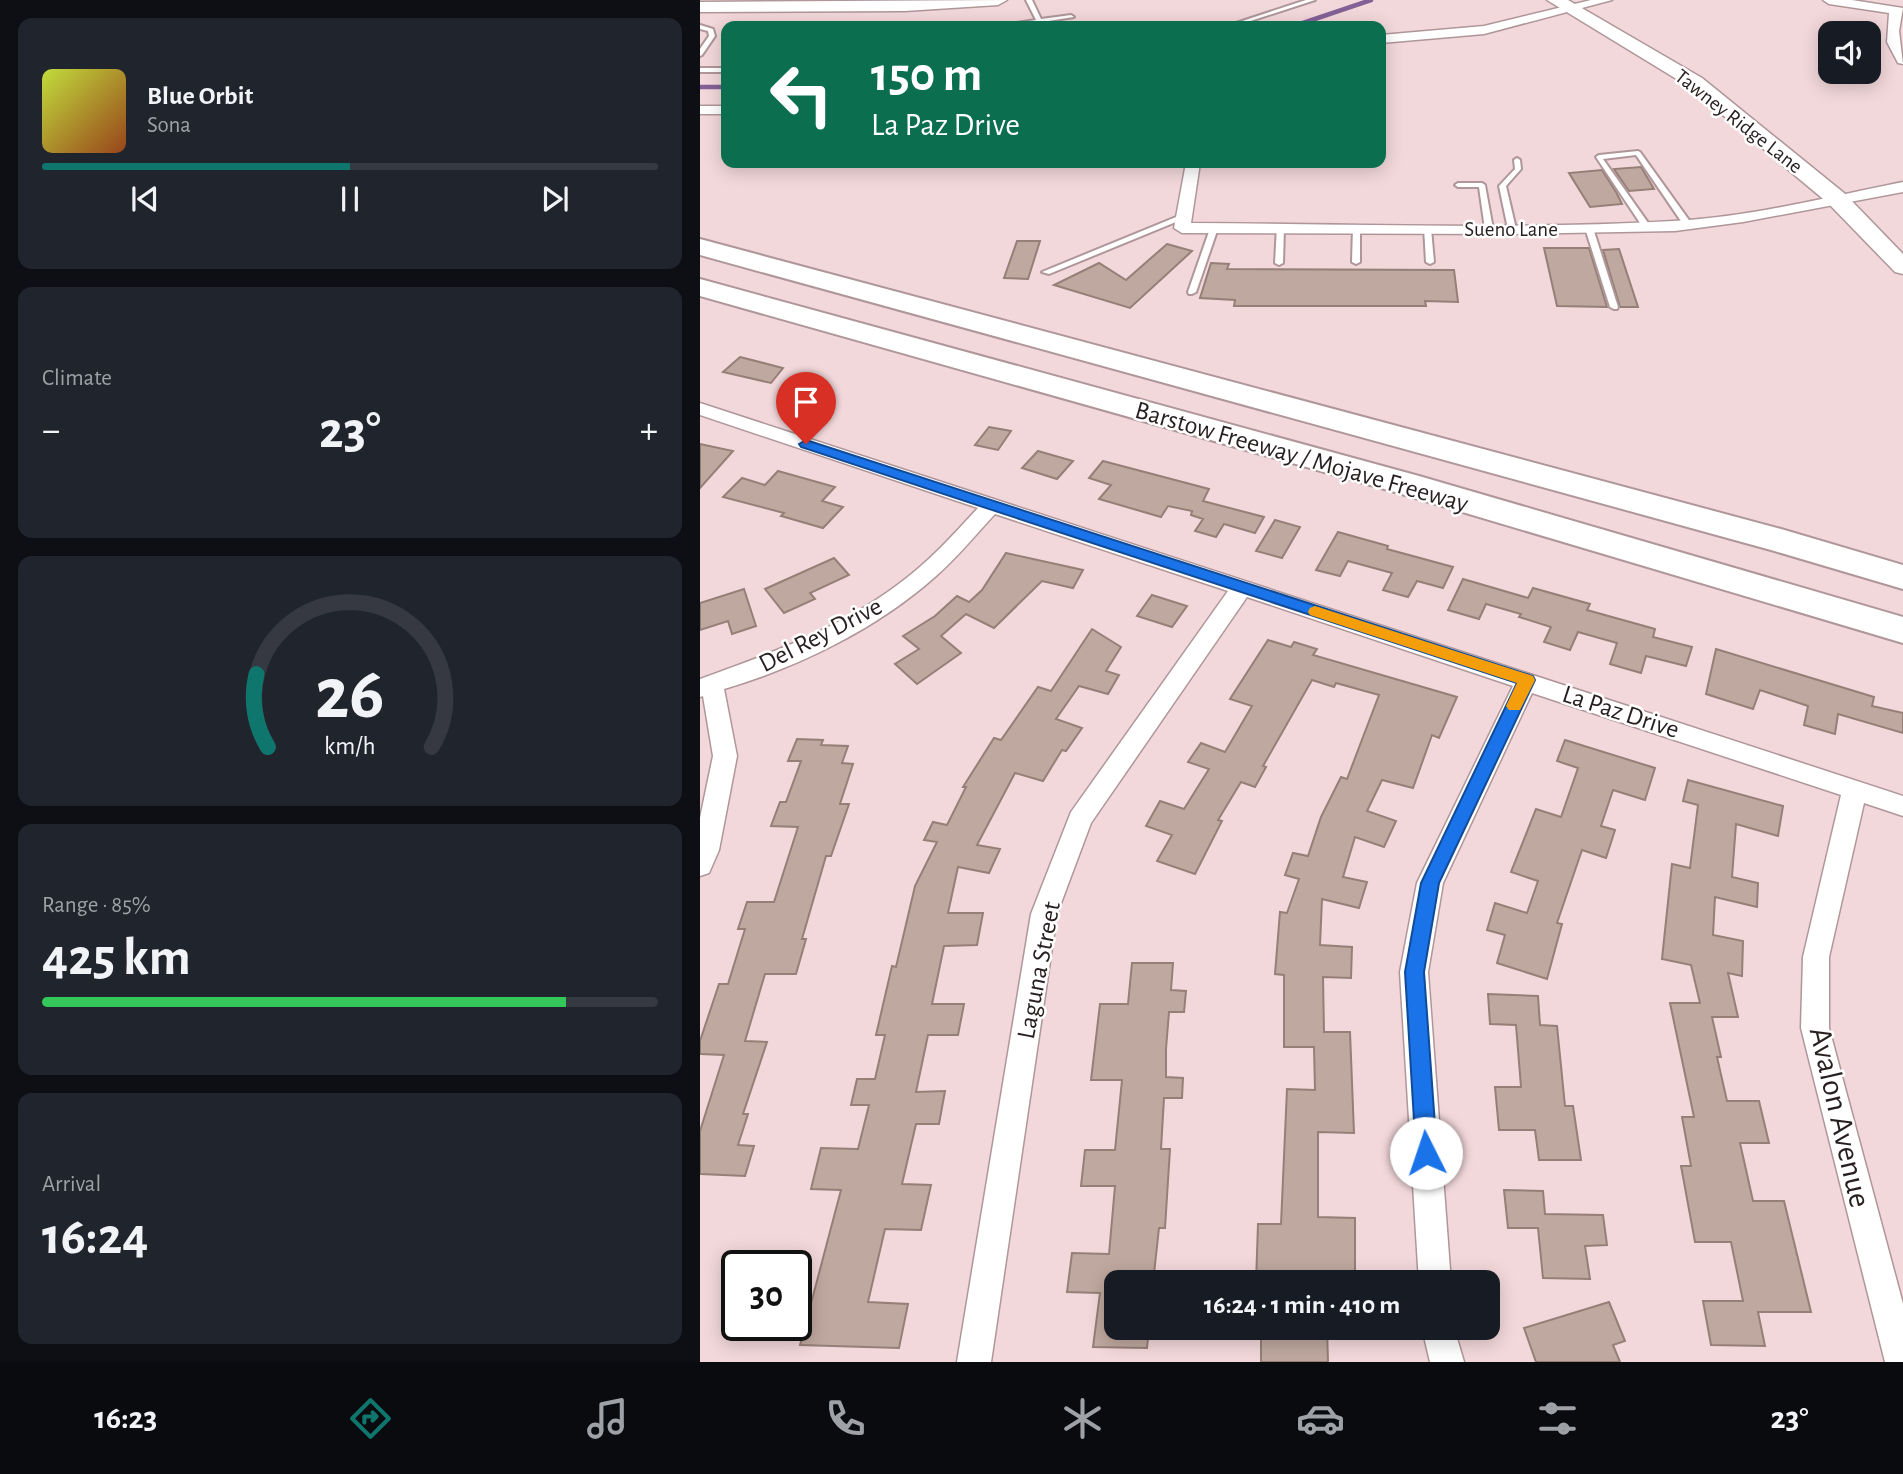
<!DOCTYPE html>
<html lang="en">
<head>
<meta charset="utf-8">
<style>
	body { margin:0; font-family:"Alegreya Sans",sans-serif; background:#20242c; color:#f1f3f6; height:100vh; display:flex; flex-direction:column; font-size:26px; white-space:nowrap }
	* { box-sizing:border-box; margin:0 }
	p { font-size:23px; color:#9ea1a6 }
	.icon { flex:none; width:38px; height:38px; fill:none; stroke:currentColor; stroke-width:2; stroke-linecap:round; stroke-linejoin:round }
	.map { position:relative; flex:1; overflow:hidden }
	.side { display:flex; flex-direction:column; gap:18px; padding:18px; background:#0d0f14; width:700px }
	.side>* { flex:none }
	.banner { position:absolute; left:21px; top:21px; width:665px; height:147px; border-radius:14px; box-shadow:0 4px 18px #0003; background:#0b6e4f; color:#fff; overflow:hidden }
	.controls { position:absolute; left:1118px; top:21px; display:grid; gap:14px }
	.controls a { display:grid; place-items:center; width:63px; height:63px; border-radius:14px; background:#171b24; box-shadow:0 4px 18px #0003; font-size:35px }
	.speed { position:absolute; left:21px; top:1250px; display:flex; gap:14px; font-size:35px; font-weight:700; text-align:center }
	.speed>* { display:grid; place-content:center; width:91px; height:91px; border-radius:50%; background:#171b24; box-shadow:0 4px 18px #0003; line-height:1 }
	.speed .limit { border:4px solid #111; border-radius:10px; background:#fff; color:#111 }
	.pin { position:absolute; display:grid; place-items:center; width:60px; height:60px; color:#fff; margin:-72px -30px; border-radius:50% 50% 50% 0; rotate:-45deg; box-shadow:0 0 7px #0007 }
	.pin .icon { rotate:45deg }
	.me { position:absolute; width:77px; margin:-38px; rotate:356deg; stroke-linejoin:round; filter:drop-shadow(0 0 5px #0008) }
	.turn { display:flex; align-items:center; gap:24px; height:147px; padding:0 35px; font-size:32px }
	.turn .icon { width:91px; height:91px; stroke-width:2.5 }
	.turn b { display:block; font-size:49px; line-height:60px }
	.big { font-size:52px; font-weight:700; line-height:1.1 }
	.side .card { flex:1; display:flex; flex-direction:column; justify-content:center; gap:10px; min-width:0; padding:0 24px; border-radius:14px; background:#20242c }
	.side .dial { align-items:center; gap:0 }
	.dial svg { height:182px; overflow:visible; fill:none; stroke:#363941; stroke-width:7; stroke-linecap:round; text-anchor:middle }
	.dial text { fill:#f1f3f6; stroke:none }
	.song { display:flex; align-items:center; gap:21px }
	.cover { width:84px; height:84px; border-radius:10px; background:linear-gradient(135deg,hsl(70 70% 55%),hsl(20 70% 35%)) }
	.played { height:7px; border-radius:4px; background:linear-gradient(90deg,#0f766e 50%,#363941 50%) }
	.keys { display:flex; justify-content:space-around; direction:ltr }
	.heat { display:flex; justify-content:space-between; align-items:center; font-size:38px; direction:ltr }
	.charge { height:10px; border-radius:5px; background:linear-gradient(90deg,#34c759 85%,#363941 0) }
	.trip { position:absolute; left:404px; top:1270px; width:396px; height:70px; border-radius:14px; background:#171b24; box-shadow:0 4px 18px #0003; font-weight:700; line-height:70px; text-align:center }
	.menu { display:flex; height:112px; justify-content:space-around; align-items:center; background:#090b0e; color:#9ea1a6 }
	.menu .icon { width:49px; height:49px }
	.menu .on { color:#0f766e }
	.menu b { font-size:32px; color:#f1f3f6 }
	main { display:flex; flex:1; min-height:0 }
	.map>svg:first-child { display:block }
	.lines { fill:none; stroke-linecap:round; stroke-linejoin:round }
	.stream { stroke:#836197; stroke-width:4.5 }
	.building { fill:#bfa89f; stroke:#957f77; stroke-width:2 }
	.lane-casing { stroke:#af9699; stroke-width:4 }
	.street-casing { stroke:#af9699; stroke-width:3 }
	.secondary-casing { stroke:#af9699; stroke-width:3 }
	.highway-casing { stroke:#af9699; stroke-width:4 }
	.lane { fill:#fff; fill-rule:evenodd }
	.street { fill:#fff; fill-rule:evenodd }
	.secondary { fill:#fff; fill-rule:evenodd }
	.highway { fill:#fff; fill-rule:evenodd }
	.route { fill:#1a73e8; stroke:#114b97; stroke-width:2 }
	.slow { fill:#f59e0b }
	.labels { text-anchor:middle; stroke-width:5; stroke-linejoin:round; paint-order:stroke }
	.far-street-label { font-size:21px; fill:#271e1f; stroke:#fff }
	.street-label { font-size:26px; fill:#271e1f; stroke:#fff }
	.near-street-label { font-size:32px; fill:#271e1f; stroke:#fff }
</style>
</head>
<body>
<main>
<section class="side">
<div class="card">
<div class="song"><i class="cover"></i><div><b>Blue Orbit</b><p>Sona</p></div></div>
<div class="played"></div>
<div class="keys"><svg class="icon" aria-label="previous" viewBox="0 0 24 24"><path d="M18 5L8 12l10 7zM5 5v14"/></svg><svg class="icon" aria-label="pause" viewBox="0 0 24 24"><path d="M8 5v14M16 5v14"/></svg><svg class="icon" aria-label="next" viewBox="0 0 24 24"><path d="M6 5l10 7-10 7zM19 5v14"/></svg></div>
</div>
<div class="card"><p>Climate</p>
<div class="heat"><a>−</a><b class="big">23°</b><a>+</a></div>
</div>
<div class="card dial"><svg viewBox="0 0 100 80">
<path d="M14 69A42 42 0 1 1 86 69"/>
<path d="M14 69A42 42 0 0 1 9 37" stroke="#0f766e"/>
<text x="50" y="56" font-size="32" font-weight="700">26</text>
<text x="50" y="72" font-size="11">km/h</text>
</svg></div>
<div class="card"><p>Range · 85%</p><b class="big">425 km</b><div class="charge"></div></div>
<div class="card"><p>Arrival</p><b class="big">16:24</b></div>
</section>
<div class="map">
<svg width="1203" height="1362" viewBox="0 0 1203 1362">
	<rect width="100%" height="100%" fill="#f3d8db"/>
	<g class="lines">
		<g class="stream">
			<polyline points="594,26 671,0"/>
			<polyline points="0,87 26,87"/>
		</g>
	</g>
	<g class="building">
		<polygon points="941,167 954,189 929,191 914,169"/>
		<polygon points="902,170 916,192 922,204 890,207 869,173"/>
		<polygon points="317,241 340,241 328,279 304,278"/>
		<polygon points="467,244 492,251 430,308 354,285 399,263 426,280"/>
		<polygon points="844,248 889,248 907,307 857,306"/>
		<polygon points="919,249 938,307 920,307 903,250"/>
		<polygon points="511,263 529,264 527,269 754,270 758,302 725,301 726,306 534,306 535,300 500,298"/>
		<polygon points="40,357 83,368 71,383 23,372"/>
		<polygon points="289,427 311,431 298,450 275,445"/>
		<polygon points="0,444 33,451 0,488"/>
		<polygon points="338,451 373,461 357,479 322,468"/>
		<polygon points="403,461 509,489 503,501 564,517 555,533 524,524 516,537 495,531 503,519 491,515 492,511 468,506 461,517 399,499 411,485 389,478"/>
		<polygon points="78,471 135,487 122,501 143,507 123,528 81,516 84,513 23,497 42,478 65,485"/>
		<polygon points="575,520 600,527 582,558 556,551"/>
		<polygon points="638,532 688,546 687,549 753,567 743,588 717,581 708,597 683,590 692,573 648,561 640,576 616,570"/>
		<polygon points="306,553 383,570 373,588 342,581 294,628 266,614 241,636 261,653 217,684 195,664 219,649 203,636 235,616 257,596 269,602 282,590"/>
		<polygon points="134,558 149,575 110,593 115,599 84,613 65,589"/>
		<polygon points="763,579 828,598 833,588 890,604 887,610 955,629 953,637 992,647 986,666 946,656 941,673 910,664 917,643 878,632 870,650 844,642 851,627 819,617 821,614 786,604 779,619 748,610"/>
		<polygon points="44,589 56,626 32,634 28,621 0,630 0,603"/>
		<polygon points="452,595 487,606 472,627 437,616"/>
		<polygon points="392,629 421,647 406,671 419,675 408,694 379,686 356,719 382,728 366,751 362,750 343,781 315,773 277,845 300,849 289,873 258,867 248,913 283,913 277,945 244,946 232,1004 264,1004 258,1035 228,1035 216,1092 245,1091 239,1124 216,1124 202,1184 231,1185 221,1230 185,1229 168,1302 208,1304 199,1348 100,1345 141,1190 111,1189 121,1148 158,1149 169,1105 151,1105 157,1079 175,1079 185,1035 176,1035 192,966 196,967 215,886 237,842 224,840 233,822 247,825 266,787 263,787 294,738 301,740 338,687 351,691"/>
		<polygon points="568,640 591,647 594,642 617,649 613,655 757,697 739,738 732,735 713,788 682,780 667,811 696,821 684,847 655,837 643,877 667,882 659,908 622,899 620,945 652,947 651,978 623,977 624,1032 650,1032 654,1133 618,1132 618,1217 655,1218 655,1283 556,1283 558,1224 581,1224 587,1089 615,1090 614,1047 584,1047 584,975 575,974 580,912 587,913 599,879 585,875 593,853 608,856 621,817 641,777 647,779 679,695 636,683 634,687 612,680 563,766 566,767 555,787 541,782 518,820 522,821 495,874 457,861 472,835 446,826 460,801 484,809 509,769 488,762 501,743 525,752 552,706 530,699"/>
		<polygon points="1016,649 1174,697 1172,706 1203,713 1203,733 1138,714 1135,734 1104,725 1108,706 1060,690 1053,709 1006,694"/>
		<polygon points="97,739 123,740 121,745 148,746 142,763 153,764 140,804 149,804 131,856 126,856 102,939 106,939 96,974 65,974 45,1041 67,1042 43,1114 48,1114 38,1145 54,1146 45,1176 0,1174 0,1131 24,1055 0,1054 0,1041 19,984 28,984 45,929 38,929 47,902 74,902 98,827 71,826 80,802 86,802 101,761 88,761"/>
		<polygon points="865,740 955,768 945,800 913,790 901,826 915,830 906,858 882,850 857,923 862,924 847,979 797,963 805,935 787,930 795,903 827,913 838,881 811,872 836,809 861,817 878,768 857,761"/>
		<polygon points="988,780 1083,806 1078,836 1036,824 1032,877 1058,883 1057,907 1015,897 1013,935 1043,941 1042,976 1028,973 1038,1017 1012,1017 1021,1057 1017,1057 1027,1101 1059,1101 1069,1143 1040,1143 1053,1201 1084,1201 1111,1312 1058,1312 1065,1346 1011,1345 1003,1301 1043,1301 1031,1242 995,1242 981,1166 991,1166 982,1117 994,1117 970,1003 1000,1003 991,965 962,959 972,864 990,868 998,805 983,801"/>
		<polygon points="432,963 473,963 471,990 486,991 484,1012 469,1012 466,1049 466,1077 483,1078 482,1098 464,1098 461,1149 470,1149 465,1228 459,1228 453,1283 416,1283 416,1328 449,1328 447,1348 393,1347 400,1293 367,1292 372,1253 409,1254 415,1186 381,1186 385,1150 415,1150 422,1080 391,1080 400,1004 428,1004"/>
		<polygon points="788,994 838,996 840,1025 857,1026 865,1106 873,1106 881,1160 839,1160 835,1130 799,1130 795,1087 821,1087 816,1025 790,1024"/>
		<polygon points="804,1190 843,1191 845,1214 903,1215 907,1245 885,1246 890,1279 843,1278 838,1228 808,1228"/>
		<polygon points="909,1302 925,1341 913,1345 920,1362 836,1362 824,1328"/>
		<polygon points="561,1328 627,1328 628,1362 561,1362"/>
	</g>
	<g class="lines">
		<defs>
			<g id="lane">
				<polygon points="326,0 332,0 341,19 371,15 374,17 316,26 316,23 336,20"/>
				<polygon points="606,0 615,0 535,26 527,26"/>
				<polygon points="0,25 13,29 15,36 2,55 0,56 0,49 9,36 8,31 0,29"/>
				<rect x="0" y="68" width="26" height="4"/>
				<polygon points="938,151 940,152 991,223 991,227 985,227 936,155 903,159 951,227 944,229 896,157 899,155"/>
				<polygon points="817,158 820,160 821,169 806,186 816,229 812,231 808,229 799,186 815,169 814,160"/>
				<polygon points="782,183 785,185 793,229 789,231 785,229 779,187 758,187 755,185 758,183"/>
				<polygon points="481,215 488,217 349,274 342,272"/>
				<polygon points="511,226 518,228 496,292 492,294 489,294 488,292"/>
				<polygon points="577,226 584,228 583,263 579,265 575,263"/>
				<polygon points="886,226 893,228 918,307 917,309 914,309 910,307 885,228"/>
				<polygon points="653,227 660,229 660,262 656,264 652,262"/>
				<polygon points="724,227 731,229 734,262 730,264 726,262"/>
			</g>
			<g id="street">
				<polygon points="891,0 912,0 784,34 681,43 681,35 784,26"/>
				<polygon points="1123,0 1152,0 1203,8 1199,31 1203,64 1198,63 1187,42 1189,13 1129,4"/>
				<rect x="0" y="106" width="26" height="8"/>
				<path d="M486,163H500L491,223C651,224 813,230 973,221C1050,217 1128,197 1203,182V192L1043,222L975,231L812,234L482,233L474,228Z"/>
				<path d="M0,403L1203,796V816L1164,803L1129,957V1028L1203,1304V1362H1185L1101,1028L1103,957L1141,795L832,693L743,883L728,972L751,1283H719L700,972L717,883L813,686L547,597L391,823L357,914L291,1362H257L331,914L371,812L528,591L295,514C276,534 258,557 236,576C178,628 99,667 24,689L37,756L19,850L9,873L0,876V818L13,756L3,696L0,697V679C78,651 158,622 222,565C242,548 260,527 278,508L0,415Z"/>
				<polygon points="722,1328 754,1328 764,1362 730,1362"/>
			</g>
			<g id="secondary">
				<polygon points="307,0 298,5 205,11 0,12 0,2"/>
				<polygon points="847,0 868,0 1002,78 1144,193 1203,254 1203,274 1195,272 1128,203 988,86"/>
			</g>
			<g id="highway">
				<polygon points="0,239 1081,529 1203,565 1203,589 1071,550 0,255"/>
				<polygon points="0,279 719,476 1203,617 1203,643 695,492 0,296"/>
			</g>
		</defs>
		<use href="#lane" class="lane-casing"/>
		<use href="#street" class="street-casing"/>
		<use href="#secondary" class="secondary-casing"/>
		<use href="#highway" class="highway-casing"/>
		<use href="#lane" class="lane"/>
		<use href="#street" class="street"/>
		<use href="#secondary" class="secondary"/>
		<use href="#highway" class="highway"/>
	</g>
	<polygon class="route" points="106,440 833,676 835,680 739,883 724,972 737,1153 734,1160 726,1163 719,1160 716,1153 705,972 721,883 817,683 101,447 99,444"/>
	<polygon class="slow" points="615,606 833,676 835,680 820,710 809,710 806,706 817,683 610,615 608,612 610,608"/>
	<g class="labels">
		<g class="far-street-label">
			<text transform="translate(1039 121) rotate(38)" y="7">Tawney Ridge Lane</text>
			<text x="811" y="236">Sueno Lane</text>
		</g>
		<g class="street-label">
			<text transform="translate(602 456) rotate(16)" y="9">Barstow Freeway / Mojave Freeway</text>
			<text transform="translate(120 634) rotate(-27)" y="9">Del Rey Drive</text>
			<text transform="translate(921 711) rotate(18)" y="9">La Paz Drive</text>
			<text transform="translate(338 970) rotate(-79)" y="9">Laguna Street</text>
		</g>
		<g class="near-street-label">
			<text transform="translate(1141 1117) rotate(77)" y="11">Avalon Avenue</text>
		</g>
	</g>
</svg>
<div class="controls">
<a><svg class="icon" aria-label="sound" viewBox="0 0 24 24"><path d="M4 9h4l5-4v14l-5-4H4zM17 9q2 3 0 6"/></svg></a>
</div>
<div class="speed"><div class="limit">30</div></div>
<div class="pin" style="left:106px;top:444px;background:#d93025"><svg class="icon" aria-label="arrive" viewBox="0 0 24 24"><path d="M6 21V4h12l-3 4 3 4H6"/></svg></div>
<svg class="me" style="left:726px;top:1153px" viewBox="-20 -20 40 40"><circle r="19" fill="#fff"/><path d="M0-13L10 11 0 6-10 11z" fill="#1a73e8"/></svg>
<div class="trip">16:24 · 1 min · 410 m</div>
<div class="banner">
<div class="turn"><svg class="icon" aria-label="left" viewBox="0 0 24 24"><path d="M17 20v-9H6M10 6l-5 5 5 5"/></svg><div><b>150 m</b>La Paz Drive</div></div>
</div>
</div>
</main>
<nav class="menu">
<b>16:23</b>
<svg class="icon on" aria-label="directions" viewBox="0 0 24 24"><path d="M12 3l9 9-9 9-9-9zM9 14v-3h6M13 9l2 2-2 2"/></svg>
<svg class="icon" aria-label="music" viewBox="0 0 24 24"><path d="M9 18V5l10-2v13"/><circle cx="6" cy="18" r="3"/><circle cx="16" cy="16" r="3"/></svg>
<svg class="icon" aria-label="phone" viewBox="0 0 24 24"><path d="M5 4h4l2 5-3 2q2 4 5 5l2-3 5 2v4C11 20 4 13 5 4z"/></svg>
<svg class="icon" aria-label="climate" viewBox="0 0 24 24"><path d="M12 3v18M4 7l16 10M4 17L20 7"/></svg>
<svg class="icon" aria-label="car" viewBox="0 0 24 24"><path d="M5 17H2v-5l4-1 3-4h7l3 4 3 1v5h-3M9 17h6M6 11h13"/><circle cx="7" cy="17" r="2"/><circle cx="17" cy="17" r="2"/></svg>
<svg class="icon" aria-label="filters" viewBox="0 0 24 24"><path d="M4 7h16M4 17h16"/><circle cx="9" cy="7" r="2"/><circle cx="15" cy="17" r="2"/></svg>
<b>23°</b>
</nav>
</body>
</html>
